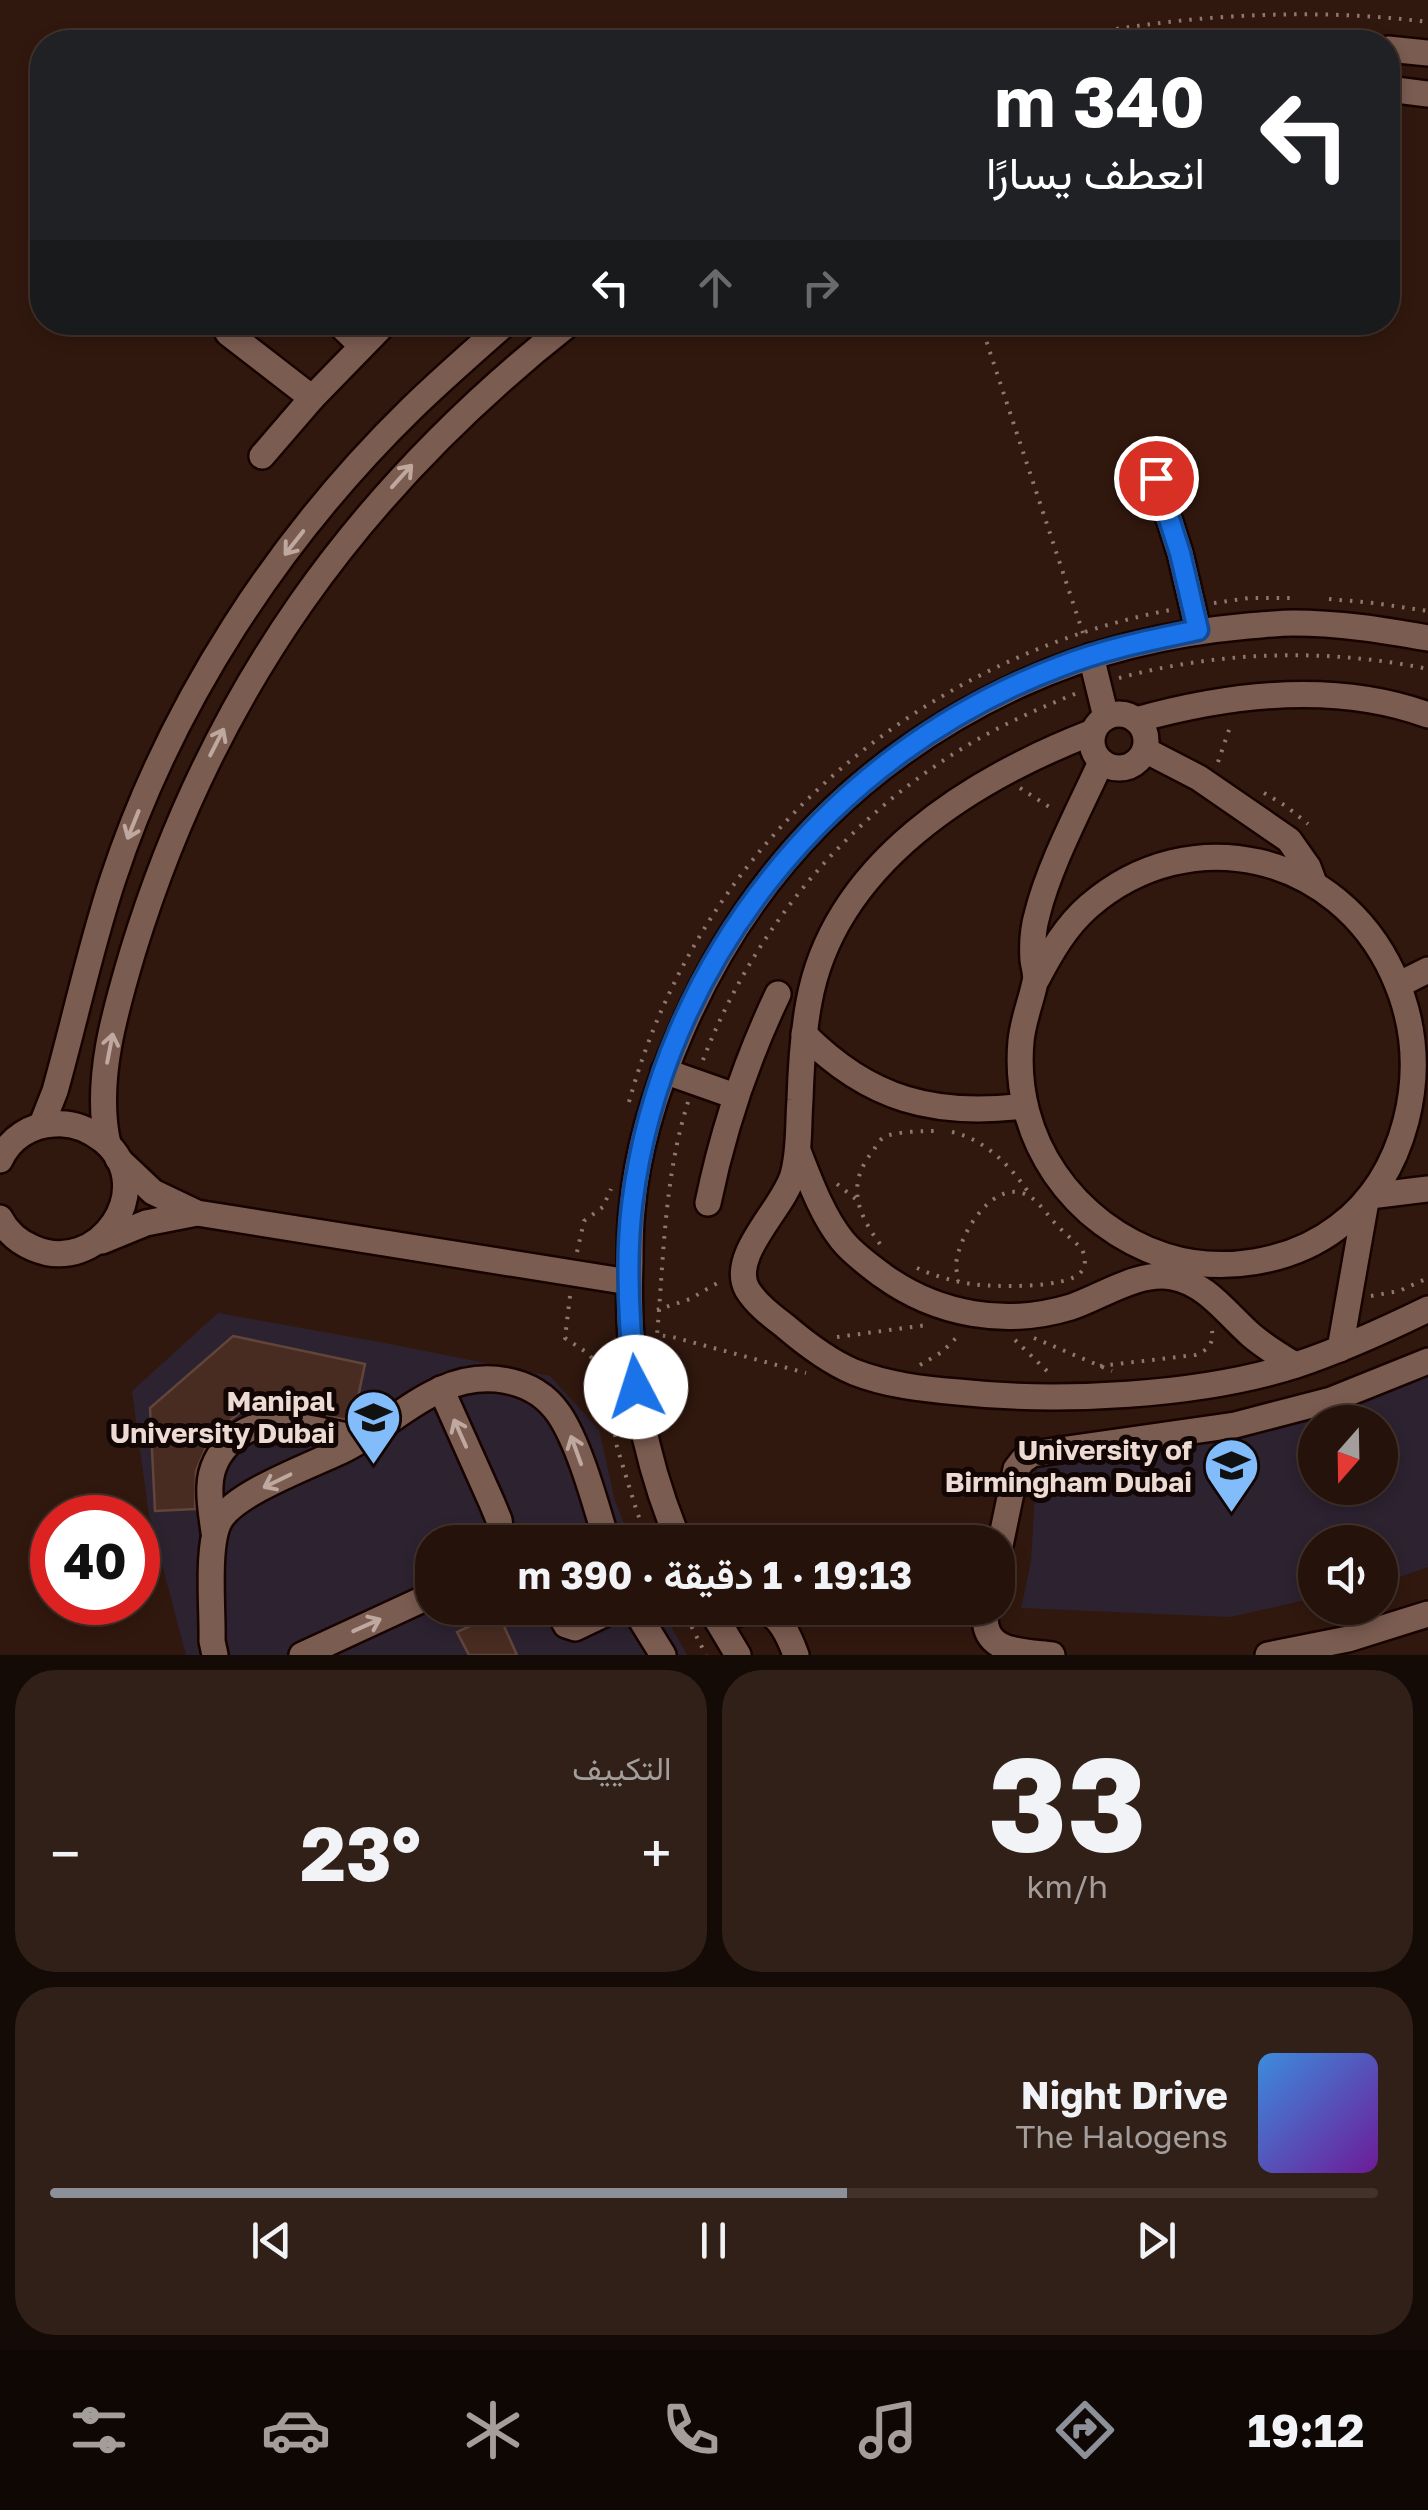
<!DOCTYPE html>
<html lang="ar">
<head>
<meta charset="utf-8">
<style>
	body { margin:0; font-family:"Golos Text",Vazirmatn,sans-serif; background:#312018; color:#f1f3f6; direction:rtl; height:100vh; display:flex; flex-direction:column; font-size:38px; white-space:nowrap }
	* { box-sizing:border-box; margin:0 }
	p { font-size:32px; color:#a39e9c }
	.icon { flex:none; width:55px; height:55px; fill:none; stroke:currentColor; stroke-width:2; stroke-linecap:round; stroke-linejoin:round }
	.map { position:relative; height:1655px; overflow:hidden; direction:ltr }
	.details { display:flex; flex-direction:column; gap:15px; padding:15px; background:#140a06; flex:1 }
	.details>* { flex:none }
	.hud { position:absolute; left:30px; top:30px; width:1370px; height:305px; border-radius:40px; box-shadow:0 5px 15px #0003,0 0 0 2px #42322b; direction:rtl; background:#202124; color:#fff; overflow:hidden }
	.needle { width:65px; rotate:200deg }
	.buttons { position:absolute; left:1298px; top:1405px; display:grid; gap:20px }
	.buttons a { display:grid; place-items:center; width:100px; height:100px; border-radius:50%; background:#25120a; box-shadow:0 5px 15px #0003,0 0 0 2px #42322b; font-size:50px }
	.speed { position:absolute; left:30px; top:1495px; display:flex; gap:20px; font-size:50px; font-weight:700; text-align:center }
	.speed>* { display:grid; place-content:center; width:130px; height:130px; border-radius:50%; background:#25120a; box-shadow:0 5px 15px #0003,0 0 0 2px #42322b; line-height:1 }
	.speed .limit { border:15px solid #d22; background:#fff; color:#111 }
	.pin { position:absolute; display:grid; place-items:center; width:85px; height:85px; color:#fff; margin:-42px; border:5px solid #fff; border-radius:50%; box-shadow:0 2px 10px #0007 }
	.me { position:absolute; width:110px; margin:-55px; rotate:355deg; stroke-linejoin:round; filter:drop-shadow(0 0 8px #0008) }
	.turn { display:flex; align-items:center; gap:35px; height:210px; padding:0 30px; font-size:45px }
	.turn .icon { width:130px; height:130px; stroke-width:2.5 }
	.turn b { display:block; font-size:70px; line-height:85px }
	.lanes { display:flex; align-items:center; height:95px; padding:0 30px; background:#0003; justify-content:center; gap:50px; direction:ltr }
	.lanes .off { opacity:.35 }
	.big { font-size:75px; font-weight:700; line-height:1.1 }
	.details .widget { flex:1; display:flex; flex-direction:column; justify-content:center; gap:15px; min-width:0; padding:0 35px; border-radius:40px; background:#312018 }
	.details .dial { align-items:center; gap:0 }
	.dial b { font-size:130px; line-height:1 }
	.song { display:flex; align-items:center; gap:30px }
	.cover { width:120px; height:120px; border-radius:15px; background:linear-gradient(135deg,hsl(210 70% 55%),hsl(280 70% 35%)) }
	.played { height:10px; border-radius:5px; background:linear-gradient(90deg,#8c9099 60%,#42322b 60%) }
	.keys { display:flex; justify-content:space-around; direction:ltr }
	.heat { display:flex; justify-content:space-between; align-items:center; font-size:55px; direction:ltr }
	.details .tiles { flex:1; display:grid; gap:15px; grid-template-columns:1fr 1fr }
	.widget:last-child { grid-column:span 2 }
	.trip { position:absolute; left:415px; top:1525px; width:600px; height:100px; border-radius:40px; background:#25120a; box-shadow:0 5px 15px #0003,0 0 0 2px #42322b; font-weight:700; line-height:100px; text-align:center; direction:rtl }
	.menu { display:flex; height:160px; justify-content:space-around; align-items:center; background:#0f0704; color:#a39e9c }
	.menu .icon { width:70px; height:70px }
	.menu .active { color:#8c9099 }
	.menu b { font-size:45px; color:#f1f3f6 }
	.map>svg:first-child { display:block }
	.education { fill:#2d2230; fill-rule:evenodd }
	.building { fill:#482c22; stroke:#62453a; stroke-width:2.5 }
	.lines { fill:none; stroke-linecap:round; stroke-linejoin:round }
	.minor-casing { stroke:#170300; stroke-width:30 }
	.path { stroke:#8d776f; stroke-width:4; stroke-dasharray:2.5 8; stroke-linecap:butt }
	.minor { stroke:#7b5c51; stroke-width:25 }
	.oneway { stroke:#bfa89f }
	.route-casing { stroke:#114b97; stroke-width:25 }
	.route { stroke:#1a73e8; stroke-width:18 }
	.labels { text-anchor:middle; stroke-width:10; stroke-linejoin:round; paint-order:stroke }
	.poi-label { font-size:28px; font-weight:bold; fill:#ecdad3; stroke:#110604; text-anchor:end }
</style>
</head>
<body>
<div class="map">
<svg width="1428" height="1655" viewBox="0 0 1428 1655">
	<rect width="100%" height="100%" fill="#31180e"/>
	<g class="education">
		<polygon points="218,1313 385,1343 550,1376 599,1430 615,1501 631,1542 432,1542 432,1608 661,1608 687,1655 186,1655 149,1515 132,1391"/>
		<path d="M1428,1369V1567L1380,1584V1542H1315V1598L1230,1617L1021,1608L1031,1562L1037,1463ZM1315,1422H1380V1488H1315Z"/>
	</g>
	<g class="building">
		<polygon points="233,1336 365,1364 353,1421 289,1409 253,1411 244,1409 207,1439 207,1445 196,1471 195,1509 155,1511 150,1408"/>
		<polygon points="498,1613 517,1655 469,1655 457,1632"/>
	</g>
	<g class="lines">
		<defs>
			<g id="minor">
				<polyline points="1388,49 1428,53"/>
				<polyline points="1388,89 1428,94"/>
				<polyline points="337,322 362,346"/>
				<polyline points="228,333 312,398"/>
				<polyline points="262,456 312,398 386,322"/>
				<polyline points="1156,478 1180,553 1198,630"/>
				<polyline points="1091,656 1106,717"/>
				<circle cx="1119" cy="741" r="27"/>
				<path d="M1136,720C1229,694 1335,681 1428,715"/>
				<path d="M1093,732C972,779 834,863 809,1002C803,1034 801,1067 800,1100C798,1125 800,1150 793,1175C783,1209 729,1255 747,1289C756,1304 772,1316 785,1326C806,1344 828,1361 854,1372C887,1385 923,1389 958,1392C1059,1403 1199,1396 1296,1365C1341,1350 1385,1330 1428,1309"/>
				<polyline points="1145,750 1199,778 1289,840 1308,867 1314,883"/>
				<path d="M1037,979C1051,952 1066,926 1089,906C1191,818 1338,854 1393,974C1415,1022 1419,1070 1406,1121C1395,1163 1373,1201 1338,1227C1291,1263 1221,1274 1165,1256C1073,1225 1012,1139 1021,1041C1023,1020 1031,1002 1035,982C1037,975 1034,968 1033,960C1032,945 1033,929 1037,915C1049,866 1080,808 1101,762"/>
				<polyline points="1398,985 1428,970"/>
				<path d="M804,1034C869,1100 935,1117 1025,1106"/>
				<polyline points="664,1071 735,1096"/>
				<path d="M42,1124L55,1091C75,1020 90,948 113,879C171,703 279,538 411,409C442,379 474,351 507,322"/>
				<path d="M108,1144C94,1082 115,1011 133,951C213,691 357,490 571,322"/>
				<path d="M798,1151C810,1181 822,1215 842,1240C853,1254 869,1265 882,1275C937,1315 1006,1327 1071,1307C1103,1296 1138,1271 1172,1277C1206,1283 1227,1314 1251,1335C1265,1347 1280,1356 1295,1365"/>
				<polyline points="118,1159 153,1192 197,1213 629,1282"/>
				<path d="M0,1160C10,1138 31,1125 54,1124C73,1122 89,1129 104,1141C159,1188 99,1277 33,1248C19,1242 7,1232 0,1218"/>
				<polyline points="1370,1196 1428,1189"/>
				<path d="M708,1203C723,1130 746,1061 778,994"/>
				<polyline points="102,1241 146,1223 197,1213"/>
				<polyline points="1340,1349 1366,1201"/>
				<polyline points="441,1389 492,1503 499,1520 502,1542"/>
				<path d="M214,1532C212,1517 209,1501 210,1486C211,1452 242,1422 277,1424C304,1425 334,1434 361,1439"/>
				<path d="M679,1542C642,1454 626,1359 630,1263C630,1245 630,1227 632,1210C637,1147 657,1086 682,1029C751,870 865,755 1023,683C1095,650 1169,633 1248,626C1263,625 1278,623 1293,623C1339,623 1383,630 1428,638"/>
				<polyline points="998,1555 1016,1469 1023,1460 1032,1454 1235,1425 1331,1400 1428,1361"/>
				<polyline points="557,1608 566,1625 575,1628 617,1608"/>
				<polyline points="634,1608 663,1655"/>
				<polyline points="710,1608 738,1655"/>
				<path d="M986,1608C979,1653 1019,1651 1052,1655"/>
				<path d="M717,1620C764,1603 778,1606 796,1655"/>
				<path d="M215,1655L212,1641C213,1611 206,1544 220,1520C236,1492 315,1464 345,1449C379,1432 407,1404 442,1389C482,1371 533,1376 559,1414C580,1445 596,1506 607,1542"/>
				<polyline points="302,1655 432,1595"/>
				<polyline points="1268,1655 1348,1639 1428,1614"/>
			</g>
		</defs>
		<use href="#minor" class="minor-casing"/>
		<g class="path">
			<path d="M1044,42C1170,16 1300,6 1428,22"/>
			<polyline points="980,322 1083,633"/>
			<polyline points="1329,599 1374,603 1428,611"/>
			<polyline points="1214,603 1249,598 1294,598"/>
			<path d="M1119,678C1219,651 1327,648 1428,669"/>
			<polyline points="1218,762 1231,724"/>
			<polyline points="1020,788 1054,810"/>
			<polyline points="1264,793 1286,806 1308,824"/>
			<path d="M703,1060C753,930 847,817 968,745C1003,724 1040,708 1077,693"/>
			<path d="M629,1102C699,847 912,660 1170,610"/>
			<path d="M688,1102C664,1178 664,1256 657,1335L673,1337L806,1373"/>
			<path d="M952,1132C987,1140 1012,1168 1031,1196"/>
			<polyline points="837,1184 857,1200"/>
			<path d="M880,1244C857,1213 846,1184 873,1151C876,1147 878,1141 883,1138C893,1131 925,1131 938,1131"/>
			<polyline points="577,1252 584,1221 603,1207 611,1189"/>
			<path d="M917,1268C934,1276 953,1281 971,1284C993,1287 1067,1289 1081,1272C1087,1264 1085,1257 1082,1249C1073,1240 1063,1232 1054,1222C1047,1214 1040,1204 1032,1198C996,1172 958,1235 956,1265C956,1270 958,1275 958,1281"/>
			<polyline points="570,1296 565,1338 589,1354 606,1379 617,1447 637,1512 649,1542"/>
			<polyline points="1371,1296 1399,1291 1428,1278"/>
			<polyline points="657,1310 690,1299 721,1281"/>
			<polyline points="837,1337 927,1325"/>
			<polyline points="1034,1338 1112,1371"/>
			<polyline points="1015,1340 1048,1372"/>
			<polyline points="920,1365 942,1352 960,1334"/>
			<path d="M1100,1366L1195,1355C1207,1351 1214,1344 1212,1331"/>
			<polyline points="682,1608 706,1655"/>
		</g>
		<use href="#minor" class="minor"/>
	</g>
	<defs><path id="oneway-shaft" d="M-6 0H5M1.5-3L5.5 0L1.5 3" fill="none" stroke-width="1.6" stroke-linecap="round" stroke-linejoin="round" transform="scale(2.5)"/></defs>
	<g class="oneway">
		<use href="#oneway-shaft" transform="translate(402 476) rotate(-48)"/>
		<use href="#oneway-shaft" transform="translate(294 543) rotate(128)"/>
		<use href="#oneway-shaft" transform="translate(217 742) rotate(-63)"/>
		<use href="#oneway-shaft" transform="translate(133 825) rotate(112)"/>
		<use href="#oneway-shaft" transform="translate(110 1048) rotate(-79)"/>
		<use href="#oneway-shaft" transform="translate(460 1433) rotate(-114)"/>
		<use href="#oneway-shaft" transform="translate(576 1450) rotate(-110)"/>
		<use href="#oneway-shaft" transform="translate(277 1481) rotate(154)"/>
		<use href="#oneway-shaft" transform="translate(367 1625) rotate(-24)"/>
	</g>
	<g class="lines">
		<defs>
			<path id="route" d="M636,1387C629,1328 625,1265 632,1205C662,963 831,753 1059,667C1104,649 1151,640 1198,630L1180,553L1156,478"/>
		</defs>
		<use href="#route" class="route-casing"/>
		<use href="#route" class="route"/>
	</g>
	<defs>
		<symbol id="university-pin" viewBox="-11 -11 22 30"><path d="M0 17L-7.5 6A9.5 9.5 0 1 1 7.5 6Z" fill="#83bcfa" stroke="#110604"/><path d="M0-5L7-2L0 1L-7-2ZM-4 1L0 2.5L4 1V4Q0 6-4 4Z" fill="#111"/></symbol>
	</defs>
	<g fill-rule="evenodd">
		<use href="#university-pin" x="342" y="1386" width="63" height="86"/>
		<use href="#university-pin" x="1200" y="1434" width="63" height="86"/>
	</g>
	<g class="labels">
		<g class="poi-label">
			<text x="335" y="1411">Manipal<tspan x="335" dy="32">University Dubai</tspan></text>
			<text x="1192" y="1460">University of<tspan x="1192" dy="32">Birmingham Dubai</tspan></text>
		</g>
	</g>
</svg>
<div class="buttons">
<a><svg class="needle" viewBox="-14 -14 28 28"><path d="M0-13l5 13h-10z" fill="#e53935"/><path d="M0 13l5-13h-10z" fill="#a39e9c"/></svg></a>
<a><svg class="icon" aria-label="sound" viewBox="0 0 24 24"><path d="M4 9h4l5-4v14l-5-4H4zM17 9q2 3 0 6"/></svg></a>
</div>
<div class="speed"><div class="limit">40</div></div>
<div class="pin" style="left:1156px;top:478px;background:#d93025"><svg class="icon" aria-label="arrive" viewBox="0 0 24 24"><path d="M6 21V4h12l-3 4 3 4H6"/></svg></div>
<svg class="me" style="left:636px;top:1387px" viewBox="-20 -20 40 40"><circle r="19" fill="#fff"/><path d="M0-13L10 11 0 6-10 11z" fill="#1a73e8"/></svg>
<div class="trip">19:13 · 1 دقيقة · 390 m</div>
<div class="hud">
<div class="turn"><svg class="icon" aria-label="left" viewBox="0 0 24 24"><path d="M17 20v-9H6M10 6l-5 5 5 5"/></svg><div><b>340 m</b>انعطف يسارًا</div></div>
<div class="lanes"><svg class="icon" aria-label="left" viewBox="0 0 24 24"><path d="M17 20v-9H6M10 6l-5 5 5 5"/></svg><svg class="icon off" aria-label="ahead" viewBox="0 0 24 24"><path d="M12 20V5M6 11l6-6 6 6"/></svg><svg class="icon off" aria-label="right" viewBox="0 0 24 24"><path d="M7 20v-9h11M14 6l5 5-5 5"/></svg></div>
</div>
</div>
<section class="details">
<div class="tiles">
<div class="widget dial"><b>33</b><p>km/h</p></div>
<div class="widget"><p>التكييف</p>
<div class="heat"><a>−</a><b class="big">23°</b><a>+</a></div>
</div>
<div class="widget">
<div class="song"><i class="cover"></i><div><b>Night Drive</b><p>The Halogens</p></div></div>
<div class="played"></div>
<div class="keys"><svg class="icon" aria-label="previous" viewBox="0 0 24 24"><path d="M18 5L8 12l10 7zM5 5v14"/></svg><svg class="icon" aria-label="pause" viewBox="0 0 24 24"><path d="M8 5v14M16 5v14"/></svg><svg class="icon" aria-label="next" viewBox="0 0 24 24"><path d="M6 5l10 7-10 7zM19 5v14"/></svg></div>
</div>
</div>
</section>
<nav class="menu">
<b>19:12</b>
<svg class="icon active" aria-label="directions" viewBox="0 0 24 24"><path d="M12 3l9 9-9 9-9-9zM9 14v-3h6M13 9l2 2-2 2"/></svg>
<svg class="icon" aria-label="music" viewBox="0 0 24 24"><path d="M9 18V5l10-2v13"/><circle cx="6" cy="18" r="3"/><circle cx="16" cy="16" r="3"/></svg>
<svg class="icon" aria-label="phone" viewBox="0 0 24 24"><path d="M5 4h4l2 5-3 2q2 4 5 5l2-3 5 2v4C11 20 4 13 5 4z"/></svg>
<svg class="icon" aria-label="climate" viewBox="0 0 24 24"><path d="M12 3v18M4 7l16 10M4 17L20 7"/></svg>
<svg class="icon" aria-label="car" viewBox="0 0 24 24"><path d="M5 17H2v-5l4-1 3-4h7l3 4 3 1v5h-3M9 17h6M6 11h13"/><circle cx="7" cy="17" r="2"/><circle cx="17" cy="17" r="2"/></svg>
<svg class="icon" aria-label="filters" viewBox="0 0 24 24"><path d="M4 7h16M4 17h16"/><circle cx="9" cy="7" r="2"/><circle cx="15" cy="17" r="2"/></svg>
</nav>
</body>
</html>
